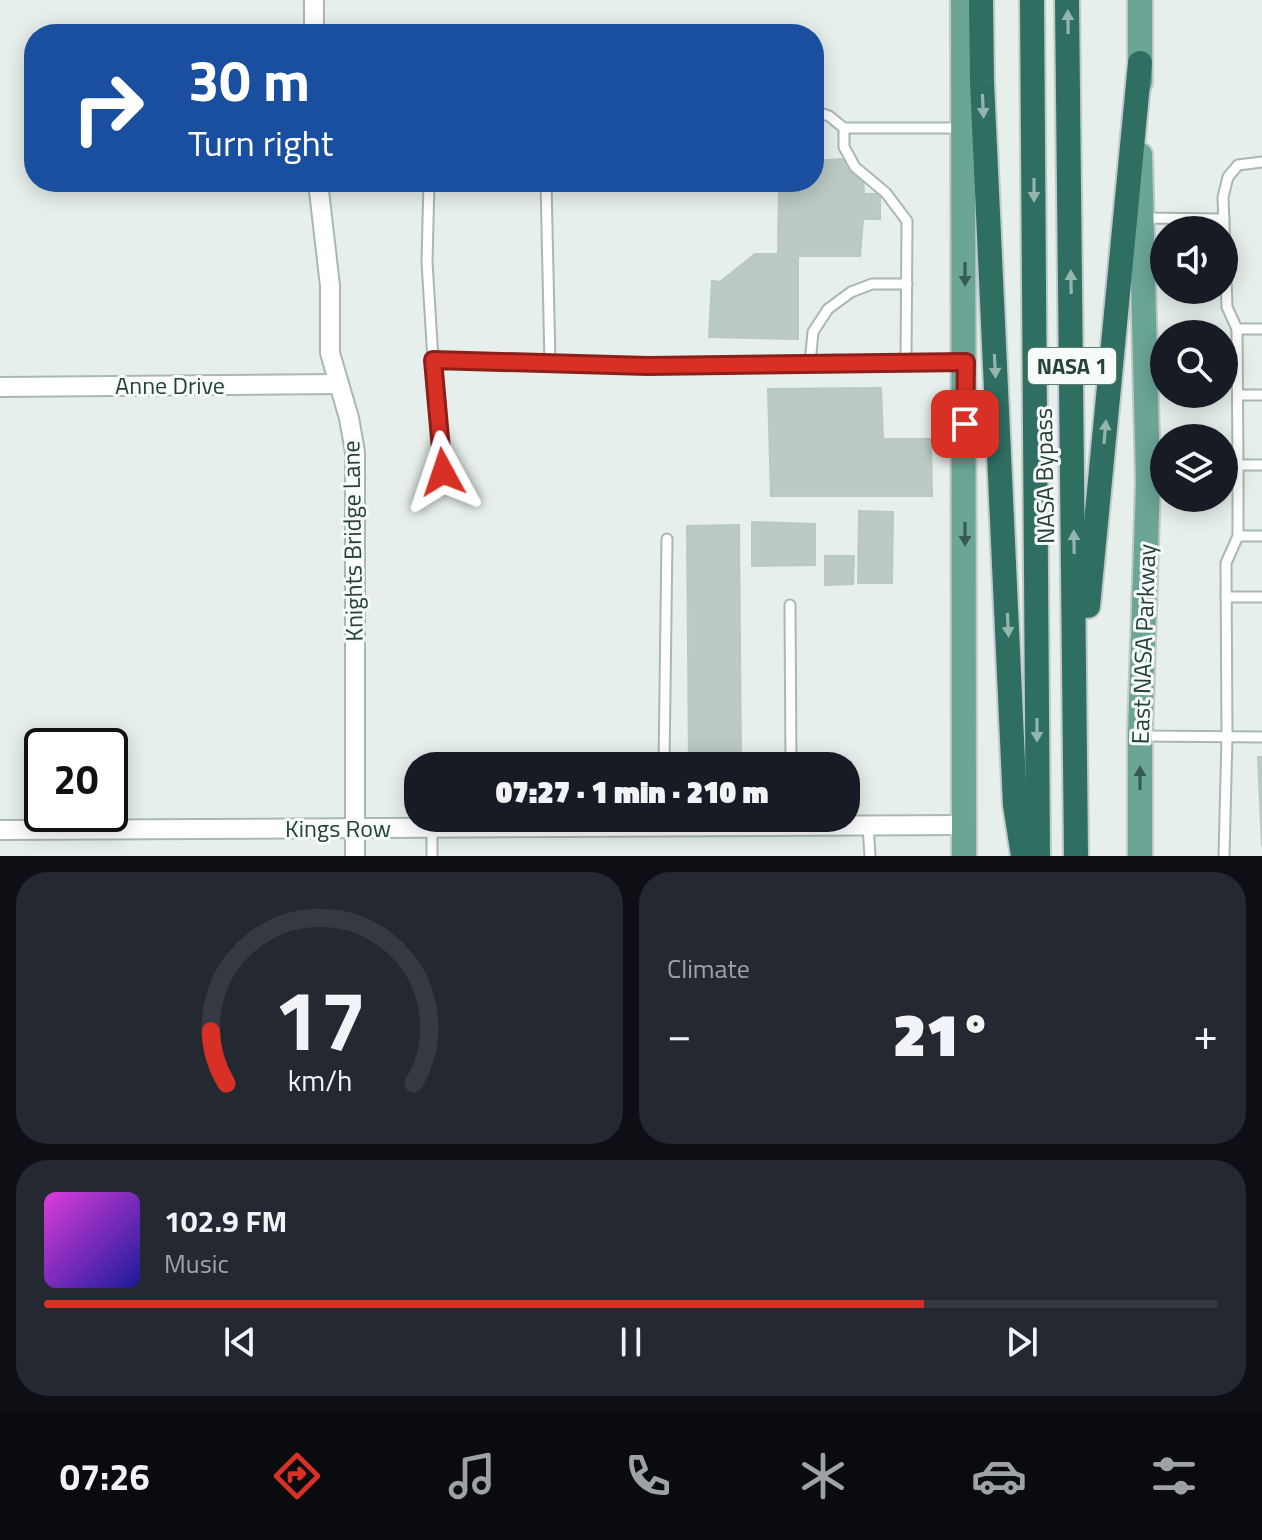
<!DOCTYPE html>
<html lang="en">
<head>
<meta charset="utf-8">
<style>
	body { margin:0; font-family:"Titillium Web",sans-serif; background:#242831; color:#f1f3f6; height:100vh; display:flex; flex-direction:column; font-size:30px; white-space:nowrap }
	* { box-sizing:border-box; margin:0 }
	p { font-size:26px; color:#9ea1a6 }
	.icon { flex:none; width:44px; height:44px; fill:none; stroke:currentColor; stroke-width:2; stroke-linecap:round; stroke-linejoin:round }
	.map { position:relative; height:856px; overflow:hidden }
	.panel { display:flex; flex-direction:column; gap:16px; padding:16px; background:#0d0f14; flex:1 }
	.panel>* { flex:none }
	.guide { position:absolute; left:24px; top:24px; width:800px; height:168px; border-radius:32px; box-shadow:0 4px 20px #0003; background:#1a4fa0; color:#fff; overflow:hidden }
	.buttons { position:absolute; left:1150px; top:216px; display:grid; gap:16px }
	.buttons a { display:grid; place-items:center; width:88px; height:88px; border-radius:50%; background:#171b24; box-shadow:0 4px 20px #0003; font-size:40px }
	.speed { position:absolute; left:24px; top:728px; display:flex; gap:16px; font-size:40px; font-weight:700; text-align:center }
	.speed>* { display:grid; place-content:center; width:104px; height:104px; border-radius:50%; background:#171b24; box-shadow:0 4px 20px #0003; line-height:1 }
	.speed .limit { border:4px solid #111; border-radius:12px; background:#fff; color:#111 }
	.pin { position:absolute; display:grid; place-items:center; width:68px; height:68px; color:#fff; margin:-34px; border-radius:16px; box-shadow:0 4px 12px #0006 }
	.me { position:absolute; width:88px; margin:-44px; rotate:355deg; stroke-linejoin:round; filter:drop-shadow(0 0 6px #0008) }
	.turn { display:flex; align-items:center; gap:28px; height:168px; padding:0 32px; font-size:36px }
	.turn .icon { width:104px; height:104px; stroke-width:2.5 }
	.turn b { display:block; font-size:56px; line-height:68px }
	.big { font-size:60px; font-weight:800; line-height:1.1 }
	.panel .widget { flex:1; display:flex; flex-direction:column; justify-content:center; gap:12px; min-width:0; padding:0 28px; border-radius:32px; background:#242831 }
	.panel .dial { align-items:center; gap:0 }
	.dial svg { height:208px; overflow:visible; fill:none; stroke:#363941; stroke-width:7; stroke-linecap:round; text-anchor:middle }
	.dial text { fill:#f1f3f6; stroke:none }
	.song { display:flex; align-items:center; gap:24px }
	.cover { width:96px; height:96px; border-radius:12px; background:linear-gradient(135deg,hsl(300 70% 55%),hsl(240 70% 35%)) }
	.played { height:8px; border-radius:4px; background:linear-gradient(90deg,#d93025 75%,#363941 75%) }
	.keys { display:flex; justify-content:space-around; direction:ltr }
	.heat { display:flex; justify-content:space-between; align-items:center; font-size:44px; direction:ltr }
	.panel .tiles { flex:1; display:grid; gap:16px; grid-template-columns:1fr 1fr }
	.widget:last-child { grid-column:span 2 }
	.trip { position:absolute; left:404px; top:752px; width:456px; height:80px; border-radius:32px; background:#171b24; box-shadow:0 4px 20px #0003; font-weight:800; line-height:80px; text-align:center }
	.tabs { display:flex; height:128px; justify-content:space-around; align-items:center; background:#090b0e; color:#9ea1a6 }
	.tabs .icon { width:56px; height:56px }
	.tabs .current { color:#d93025 }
	.tabs b { font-size:36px; color:#f1f3f6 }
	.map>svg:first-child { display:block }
	.building { fill:#bbcac4; stroke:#b8c9c2; stroke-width:2 }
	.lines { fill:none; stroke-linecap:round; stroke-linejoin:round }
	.lane-casing { stroke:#a8b8b2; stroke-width:13 }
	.street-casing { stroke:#a8b8b2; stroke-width:22 }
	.primary-casing { stroke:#c2cac8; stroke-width:28 }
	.highway-casing { stroke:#c2cac8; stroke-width:28 }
	.lane { stroke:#fff; stroke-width:9 }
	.street { stroke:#fff; stroke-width:18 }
	.primary { stroke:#6aa596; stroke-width:24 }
	.highway { stroke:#2f6f62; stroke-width:24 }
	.oneway { fill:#93b5ae }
	.oneway2 { fill:#365b51 }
	.route-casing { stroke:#8d1f18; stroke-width:20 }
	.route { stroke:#d93025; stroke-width:14 }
	.labels { text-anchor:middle; stroke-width:6; stroke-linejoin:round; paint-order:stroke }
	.shield { fill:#f7fbf9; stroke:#637a73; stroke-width:2 }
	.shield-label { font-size:22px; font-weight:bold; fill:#24423a }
	.street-label { font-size:24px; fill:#24423a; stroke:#f7fbf9 }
</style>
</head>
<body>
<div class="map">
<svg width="1262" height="856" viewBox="0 0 1262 856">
	<rect width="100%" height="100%" fill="#e6efeb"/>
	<g class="building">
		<polygon points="842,159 863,174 864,194 880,194 880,219 863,219 860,256 798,256 798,339 709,337 712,281 720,282 755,254 778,254 779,182 814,182 814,161"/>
		<polygon points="881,388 883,439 931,439 932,496 771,496 768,389"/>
		<polygon points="859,511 893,512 892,583 858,583"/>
		<polygon points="752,522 815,524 815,565 752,566"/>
		<polygon points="739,525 741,763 689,763 687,526"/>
		<polygon points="825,556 854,556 853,584 825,585"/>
		<polygon points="1258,757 1262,757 1262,846"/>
	</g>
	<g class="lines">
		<defs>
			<g id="lane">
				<polyline points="814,111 829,116 844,128"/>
				<polyline points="429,182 427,262 433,360 648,366 962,362"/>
				<polyline points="546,182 550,363"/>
				<polyline points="1143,218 1224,219"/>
				<polyline points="1237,329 1262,329"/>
				<polyline points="433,360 443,472"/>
				<polyline points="906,362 907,221 886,193 855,167 844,147 844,128 961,128"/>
				<polyline points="810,364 813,332 828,309 851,292 872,284 907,284"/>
				<polyline points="1238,395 1262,395"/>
				<polyline points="1224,453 1238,465 1262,465"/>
				<polyline points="1224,477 1238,465"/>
				<polyline points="1238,536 1262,536"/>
				<polyline points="1226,597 1262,597"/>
				<polyline points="790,605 791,766"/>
				<polyline points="1141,736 1262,737"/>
				<polyline points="664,766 667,539"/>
				<polyline points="868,826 870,856"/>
				<polyline points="432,828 432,856"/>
				<polyline points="1224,856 1227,737 1226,563 1238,536 1238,465 1237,329 1227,307 1223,197 1228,177 1238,165 1262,162"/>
			</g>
			<g id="street">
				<polyline points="314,0 314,34"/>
				<polyline points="318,182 330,286 330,353 349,418 355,452 355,856"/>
				<polyline points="0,387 339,384"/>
				<polyline points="0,830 964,825"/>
			</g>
			<g id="primary">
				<polyline points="963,0 964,856"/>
				<polyline points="1140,82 1140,0"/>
				<polyline points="1140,155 1148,481 1140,736 1140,856"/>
			</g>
			<g id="highway">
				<polyline points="981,0 982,82 1015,805 1023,856"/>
				<polyline points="1032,0 1038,856"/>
				<polyline points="1067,0 1076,856"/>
				<polyline points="1088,606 1140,63"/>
			</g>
		</defs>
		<use href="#lane" class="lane-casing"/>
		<use href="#street" class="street-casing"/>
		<use href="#primary" class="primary-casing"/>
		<use href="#highway" class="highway-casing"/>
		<use href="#lane" class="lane"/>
		<use href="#street" class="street"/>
		<use href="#primary" class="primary"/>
		<use href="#highway" class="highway"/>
	</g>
	<defs><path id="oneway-solid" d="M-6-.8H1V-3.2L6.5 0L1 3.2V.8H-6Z" transform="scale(2)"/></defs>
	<g class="oneway">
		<use href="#oneway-solid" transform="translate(1068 22) rotate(-91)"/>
		<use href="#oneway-solid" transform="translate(983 106) rotate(87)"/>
		<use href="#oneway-solid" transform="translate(1034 190) rotate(90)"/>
		<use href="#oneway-solid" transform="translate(1071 282) rotate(-91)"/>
		<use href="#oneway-solid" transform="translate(995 366) rotate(87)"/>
		<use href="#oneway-solid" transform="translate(1105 432) rotate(-85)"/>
		<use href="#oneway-solid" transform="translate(1074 542) rotate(-91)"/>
		<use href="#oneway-solid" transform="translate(1008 625) rotate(87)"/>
		<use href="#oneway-solid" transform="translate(1037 730) rotate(90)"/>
	</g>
	<g class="oneway2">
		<use href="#oneway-solid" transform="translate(965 274) rotate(90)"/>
		<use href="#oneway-solid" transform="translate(965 534) rotate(90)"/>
		<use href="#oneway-solid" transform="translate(1140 778) rotate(-90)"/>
	</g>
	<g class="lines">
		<defs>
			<polyline id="route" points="443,472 433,360 648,366 966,362 965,424"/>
		</defs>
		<use href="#route" class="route-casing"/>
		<use href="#route" class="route"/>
	</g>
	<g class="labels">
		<rect class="shield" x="1028" y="348" width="88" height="36" rx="6"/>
		<g class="shield-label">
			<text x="1072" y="374">NASA 1</text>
		</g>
		<g class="street-label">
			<text x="170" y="394">Anne Drive</text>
			<text transform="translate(1045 476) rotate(-91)" y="8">NASA Bypass</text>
			<text transform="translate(353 541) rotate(-91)" y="8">Knights Bridge Lane</text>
			<text transform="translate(1144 644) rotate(-88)" y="8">East NASA Parkway</text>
			<text x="338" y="837">Kings Row</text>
		</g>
	</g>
</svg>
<div class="buttons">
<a><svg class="icon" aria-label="sound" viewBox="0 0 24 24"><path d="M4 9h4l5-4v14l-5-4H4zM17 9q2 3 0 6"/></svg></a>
<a><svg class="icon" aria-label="search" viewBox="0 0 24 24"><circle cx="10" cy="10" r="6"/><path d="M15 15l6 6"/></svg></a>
<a><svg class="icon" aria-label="layers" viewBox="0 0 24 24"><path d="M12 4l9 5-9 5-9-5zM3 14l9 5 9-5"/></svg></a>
</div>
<div class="speed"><div class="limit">20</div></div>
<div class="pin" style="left:965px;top:424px;background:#d93025"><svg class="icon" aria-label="arrive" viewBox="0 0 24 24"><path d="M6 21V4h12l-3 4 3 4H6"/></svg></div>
<svg class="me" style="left:443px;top:472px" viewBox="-20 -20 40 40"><path d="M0-17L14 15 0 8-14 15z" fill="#d93025" stroke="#fff" stroke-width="4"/></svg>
<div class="trip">07:27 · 1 min · 210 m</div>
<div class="guide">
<div class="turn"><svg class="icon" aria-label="right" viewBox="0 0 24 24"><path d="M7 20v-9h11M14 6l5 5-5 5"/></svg><div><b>30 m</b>Turn right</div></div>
</div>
</div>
<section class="panel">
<div class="tiles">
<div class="widget dial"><svg viewBox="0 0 100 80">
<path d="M14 69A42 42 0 1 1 86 69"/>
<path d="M14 69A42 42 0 0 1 8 49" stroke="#d93025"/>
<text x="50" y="56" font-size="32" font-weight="700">17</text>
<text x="50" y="72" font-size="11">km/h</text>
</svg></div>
<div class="widget"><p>Climate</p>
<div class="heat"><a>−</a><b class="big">21°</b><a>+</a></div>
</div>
<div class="widget">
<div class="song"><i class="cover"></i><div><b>102.9 FM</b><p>Music</p></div></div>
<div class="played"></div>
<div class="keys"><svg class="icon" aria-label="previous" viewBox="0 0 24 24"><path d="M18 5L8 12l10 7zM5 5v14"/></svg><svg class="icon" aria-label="pause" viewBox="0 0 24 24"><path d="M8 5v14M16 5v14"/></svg><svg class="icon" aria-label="next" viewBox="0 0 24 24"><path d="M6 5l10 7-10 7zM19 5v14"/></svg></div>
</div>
</div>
</section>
<nav class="tabs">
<b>07:26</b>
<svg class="icon current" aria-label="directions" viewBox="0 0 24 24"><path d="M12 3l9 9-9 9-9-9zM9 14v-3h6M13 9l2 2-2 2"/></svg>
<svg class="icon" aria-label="music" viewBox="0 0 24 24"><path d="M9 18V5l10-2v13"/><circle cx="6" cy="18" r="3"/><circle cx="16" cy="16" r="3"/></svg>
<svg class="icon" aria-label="phone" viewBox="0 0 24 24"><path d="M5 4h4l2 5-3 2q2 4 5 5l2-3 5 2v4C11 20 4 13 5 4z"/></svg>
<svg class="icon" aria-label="climate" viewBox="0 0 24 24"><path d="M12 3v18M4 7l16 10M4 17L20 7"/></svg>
<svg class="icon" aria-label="car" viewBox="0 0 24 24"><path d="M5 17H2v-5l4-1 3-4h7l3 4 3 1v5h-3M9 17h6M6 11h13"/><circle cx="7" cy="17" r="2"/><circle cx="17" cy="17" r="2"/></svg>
<svg class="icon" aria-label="filters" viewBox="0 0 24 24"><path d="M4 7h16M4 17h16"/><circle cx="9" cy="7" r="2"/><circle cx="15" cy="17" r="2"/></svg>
</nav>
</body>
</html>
